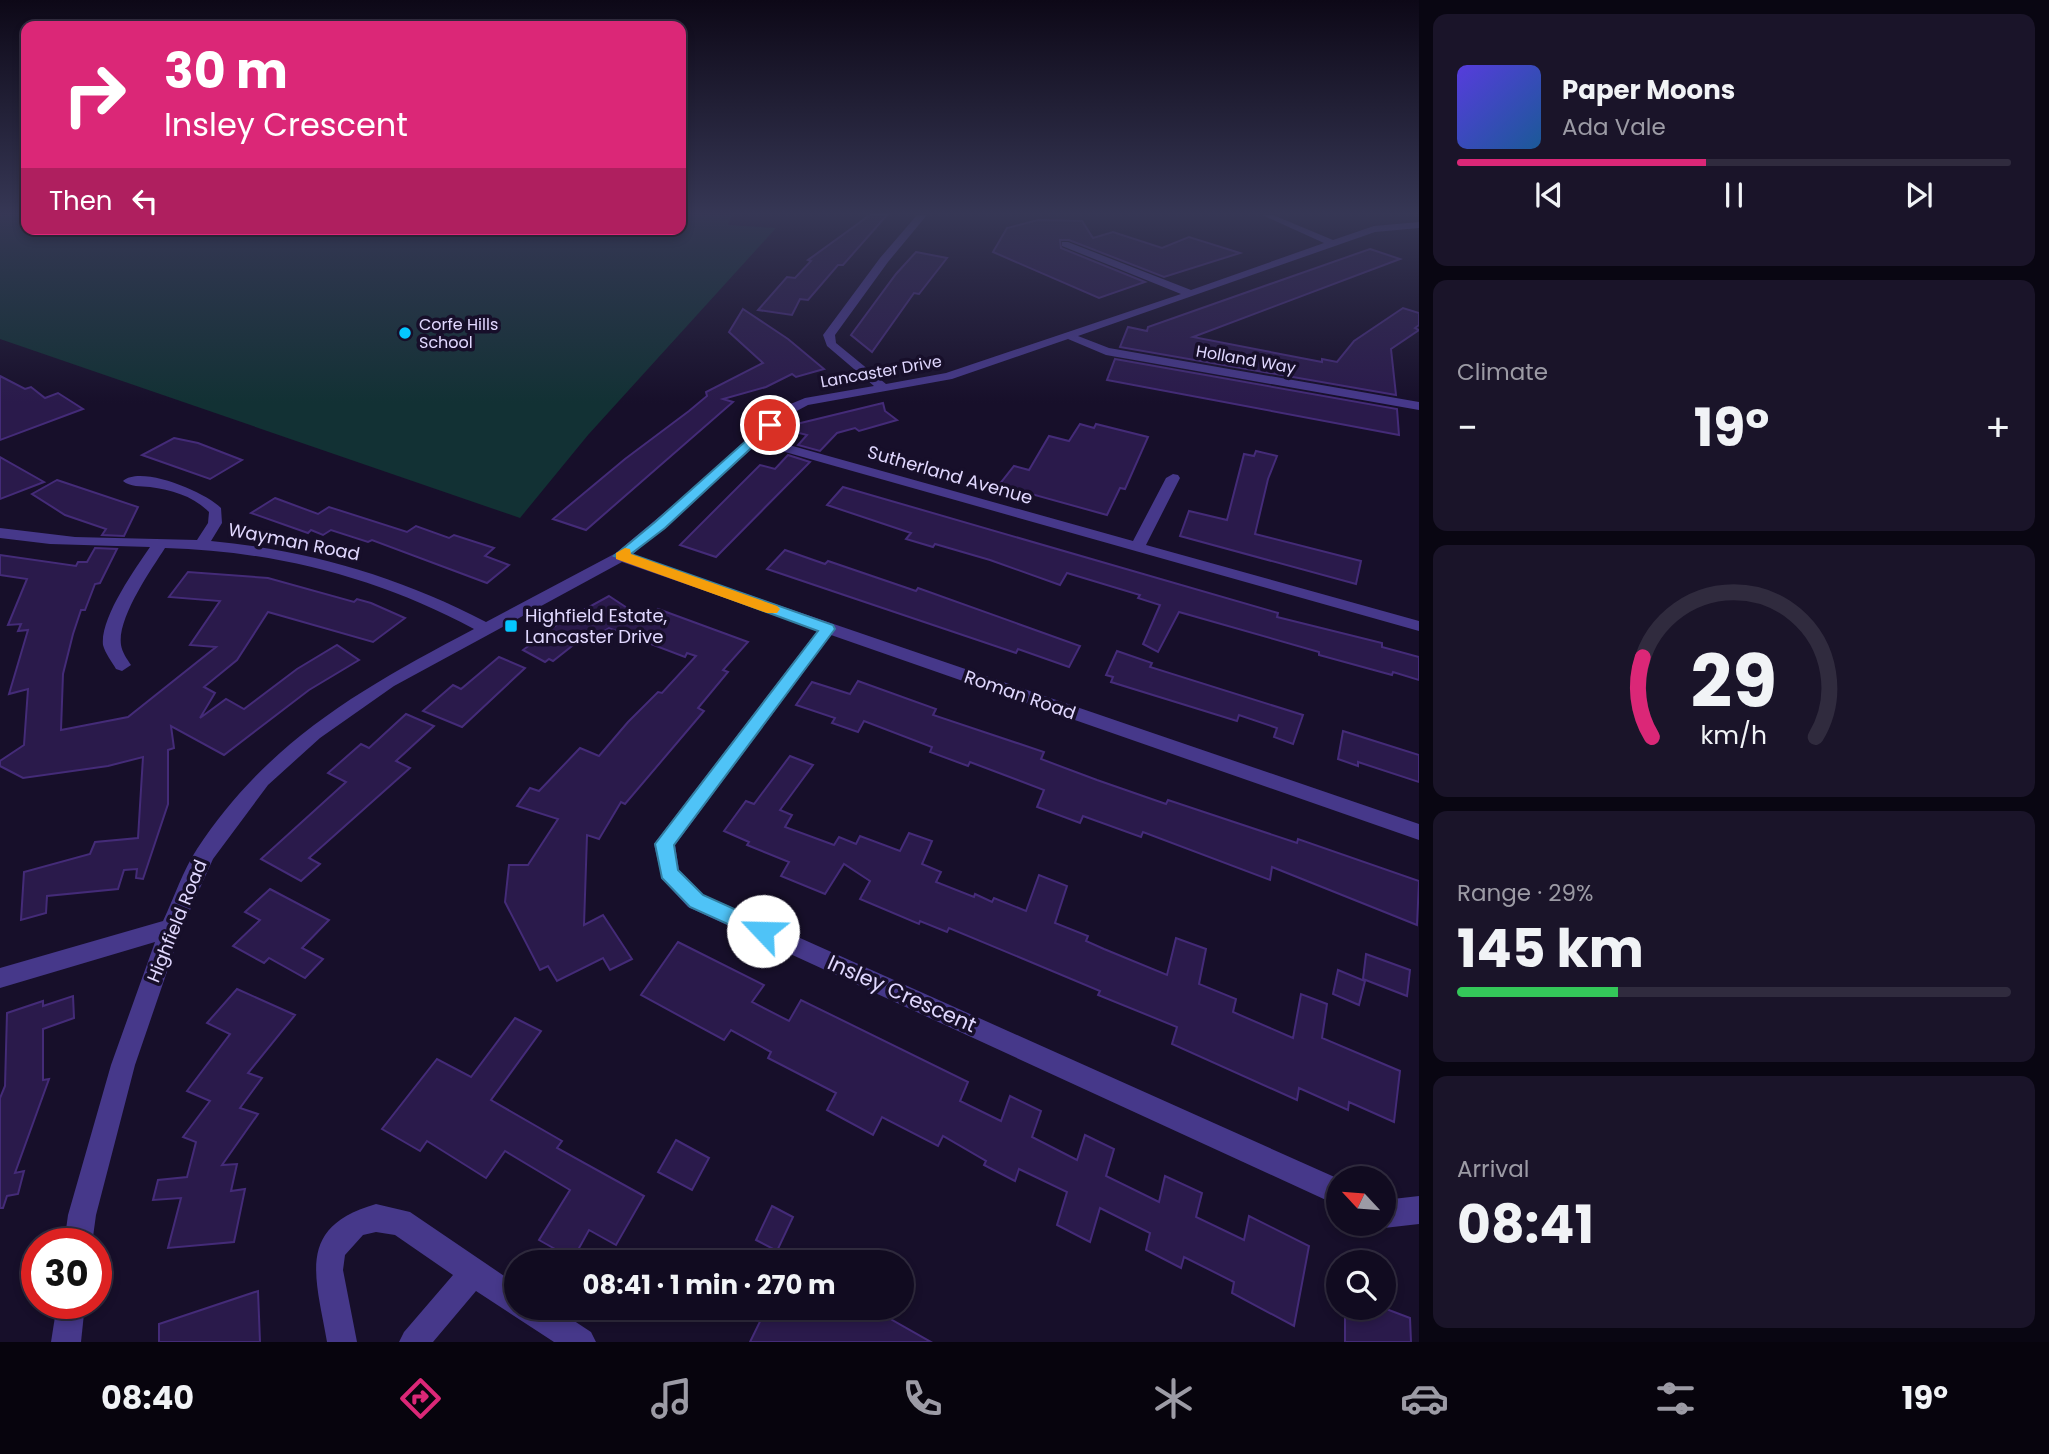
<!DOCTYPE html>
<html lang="en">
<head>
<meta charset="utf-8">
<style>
	body { margin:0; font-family:Poppins,sans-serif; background:#1a1429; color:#f1f3f6; height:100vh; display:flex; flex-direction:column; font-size:26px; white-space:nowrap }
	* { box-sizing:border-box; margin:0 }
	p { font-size:23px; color:#9c9ba5 }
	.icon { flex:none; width:38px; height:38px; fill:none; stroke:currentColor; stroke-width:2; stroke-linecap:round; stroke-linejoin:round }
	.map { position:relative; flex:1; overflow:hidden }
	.drawer { display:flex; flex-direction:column; gap:14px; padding:14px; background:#090612; width:630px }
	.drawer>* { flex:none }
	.hud { position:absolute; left:21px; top:21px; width:665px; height:214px; border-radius:14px; box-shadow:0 4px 10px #0003,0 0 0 2px #302b3e; background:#db2777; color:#fff; overflow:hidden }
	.needle { width:46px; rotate:296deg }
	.controls { position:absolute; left:1326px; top:1166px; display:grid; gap:14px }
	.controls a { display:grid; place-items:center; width:70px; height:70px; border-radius:50%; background:#110b20; box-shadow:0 4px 10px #0003,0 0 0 2px #302b3e; font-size:35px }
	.speed { position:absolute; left:21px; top:1228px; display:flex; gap:14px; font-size:35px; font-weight:700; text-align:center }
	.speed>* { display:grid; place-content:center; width:91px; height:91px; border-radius:50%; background:#110b20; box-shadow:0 4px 10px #0003,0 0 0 2px #302b3e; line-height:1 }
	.speed .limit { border:10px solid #d22; background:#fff; color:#111 }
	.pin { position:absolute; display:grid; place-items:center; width:60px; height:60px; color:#fff; margin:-30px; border:4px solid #fff; border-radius:50%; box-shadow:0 2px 7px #0007 }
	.me { position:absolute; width:77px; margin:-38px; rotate:294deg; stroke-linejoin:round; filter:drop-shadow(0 0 5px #0008) }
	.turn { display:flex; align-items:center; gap:24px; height:147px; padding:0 28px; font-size:32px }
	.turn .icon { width:91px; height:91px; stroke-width:2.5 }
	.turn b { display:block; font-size:49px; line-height:60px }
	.then { display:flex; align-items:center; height:66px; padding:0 28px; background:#0003; gap:14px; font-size:26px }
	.big { font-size:52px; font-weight:700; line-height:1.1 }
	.drawer .card { flex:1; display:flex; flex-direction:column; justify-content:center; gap:10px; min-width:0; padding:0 24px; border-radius:14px; background:#1a1429 }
	.drawer .dial { align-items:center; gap:0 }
	.dial svg { height:182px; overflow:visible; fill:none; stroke:#302b3e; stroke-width:7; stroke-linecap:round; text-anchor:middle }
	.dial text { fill:#f1f3f6; stroke:none }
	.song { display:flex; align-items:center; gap:21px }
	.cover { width:84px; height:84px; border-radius:10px; background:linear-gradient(135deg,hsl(250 70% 55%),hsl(210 70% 35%)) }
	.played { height:7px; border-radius:4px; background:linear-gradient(90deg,#db2777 45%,#302b3e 45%) }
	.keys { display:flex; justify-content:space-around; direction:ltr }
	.heat { display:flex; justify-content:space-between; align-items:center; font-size:38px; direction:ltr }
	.charge { height:10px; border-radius:5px; background:linear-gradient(90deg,#34c759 29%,#302b3e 0) }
	.trip { position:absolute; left:504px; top:1250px; width:410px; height:70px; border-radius:35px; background:#110b20; box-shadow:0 4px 10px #0003,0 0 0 2px #302b3e; font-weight:700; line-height:70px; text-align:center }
	.tabs { display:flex; height:112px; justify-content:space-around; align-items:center; background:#07040d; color:#9c9ba5 }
	.tabs .icon { width:49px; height:49px }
	.tabs .active { color:#db2777 }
	.tabs b { font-size:32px; color:#f1f3f6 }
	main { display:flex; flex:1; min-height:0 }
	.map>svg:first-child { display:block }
	.green { fill:#123134 }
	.building { fill:#2a1a4b; stroke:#442b78; stroke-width:2 }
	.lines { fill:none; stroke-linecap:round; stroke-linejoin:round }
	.minor { fill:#46388a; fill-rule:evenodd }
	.route { fill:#4fc3f7; stroke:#337fa1; stroke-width:2 }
	.slow { fill:#f59e0b }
	.poi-dot { fill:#04c7ff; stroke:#170f2a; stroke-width:2.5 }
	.labels { text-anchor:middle; stroke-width:7; stroke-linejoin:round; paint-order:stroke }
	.far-poi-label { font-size:16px; fill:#e1d8ff; stroke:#170f2a; text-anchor:start }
	.far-street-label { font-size:16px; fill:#e1d8ff; stroke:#170f2a }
	.street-label { font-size:18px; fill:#e1d8ff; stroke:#170f2a }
	.poi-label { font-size:18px; fill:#e1d8ff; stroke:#170f2a; text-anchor:start }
	.near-street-label { font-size:21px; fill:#e1d8ff; stroke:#170f2a }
</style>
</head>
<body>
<main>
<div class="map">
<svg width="1419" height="1342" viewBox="0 0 1419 1342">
	<rect width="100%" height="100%" fill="#170f2a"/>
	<polygon class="green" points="0,215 26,215 26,229 681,229 681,215 732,215 728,225 776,228 588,435 520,518 0,339"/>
	<g class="building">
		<polygon points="870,215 887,215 843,265 838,265 808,300 800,299 792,315 758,310 787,277 795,278 811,261 808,260"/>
		<polygon points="1038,220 1082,221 1093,238 1113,232 1162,248 1189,237 1240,253 1164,277 1069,240 1060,240 1061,248 1145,282 1099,298 993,252 1007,228"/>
		<polygon points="1370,249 1400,259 1193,337 1322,362 1322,359 1337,362 1354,341 1403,308 1419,313 1419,325 1415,328 1419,330 1391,349 1396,395 1120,347 1128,327 1147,331 1148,327"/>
		<polygon points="916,252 947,258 919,294 914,293 872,352 851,335 896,274"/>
		<polygon points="743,309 788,339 824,369 796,377 792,374 766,387 723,399 733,402 586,530 553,519 625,459 689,411 707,396 706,392 763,363 729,332"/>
		<polygon points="1115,359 1397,409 1399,435 1107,380"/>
		<polygon points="0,376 25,389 31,387 45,398 58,393 83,409 0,440"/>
		<polygon points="883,403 885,411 897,420 859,431 855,428 837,433 820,451 798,445 807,435 780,428"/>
		<polygon points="1080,424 1094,428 1096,424 1148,437 1125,489 1120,488 1107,515 999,485 1014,466 1029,470 1049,436 1069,441"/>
		<polygon points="174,438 198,443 242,460 210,479 142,455"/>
		<polygon points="1256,451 1277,456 1268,479 1255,534 1361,561 1356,584 1180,536 1189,511 1227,520 1244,454 1254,456"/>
		<polygon points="788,455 810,462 716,557 680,545 760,465 775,469"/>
		<polygon points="0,457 44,482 0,499"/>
		<polygon points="57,480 138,507 124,536 102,535 106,529 65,515 32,494"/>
		<polygon points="843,487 1278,613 1277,617 1382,643 1382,647 1419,657 1419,680 1393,672 1392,675 1319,655 1319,652 1179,612 1158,652 1143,644 1160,605 1138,598 1140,595 1067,573 1060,585 990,560 935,544 933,547 906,539 911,533 827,505"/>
		<polygon points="275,498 318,514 329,507 407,532 416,526 449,538 454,535 494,548 485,556 509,565 487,583 372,540 368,542 331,530 323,535 311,530 308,533 251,513"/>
		<polygon points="95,548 117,549 100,583 95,584 85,610 81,610 73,634 63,674 61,730 128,717 216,647 190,645 220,601 169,597 188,572 268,578 354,602 357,599 371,603 405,618 373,642 268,612 237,660 204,687 215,693 200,718 226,699 244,709 297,669 337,645 359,660 309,690 224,755 171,726 174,748 168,750 168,804 143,879 136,878 137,869 124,870 118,889 47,896 46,913 21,920 24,872 90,854 95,842 138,838 143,757 108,766 23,778 0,766 0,761 24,745 28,689 9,694 28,630 18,631 21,624 8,625 27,579 0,575 0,555 76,566 78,562 87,562"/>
		<polygon points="785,550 825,564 828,561 916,591 918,588 1080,646 1069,667 1018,649 1016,653 767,569"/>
		<polygon points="609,596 647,621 658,609 748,642 723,670 728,672 698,708 704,711 625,804 621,802 599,839 587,835 584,925 603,915 632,959 610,970 603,958 557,981 548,966 540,970 505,902 509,865 528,865 558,819 517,806 530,788 539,791 580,748 599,756 628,722 658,692 662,693 696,656 687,653 685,657 609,628 591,639 586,635 553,661 549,659 545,662 523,650 558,624"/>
		<polygon points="1117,651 1152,663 1150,667 1303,715 1293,744 1274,737 1277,728 1239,715 1237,721 1111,682 1113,677 1106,675"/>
		<polygon points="499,657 525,668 462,727 423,711 453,685 461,689"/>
		<polygon points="858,681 936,709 933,715 1044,752 1041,759 1097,780 1166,804 1168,800 1297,843 1298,839 1419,881 1417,925 1272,867 1270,880 1143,832 1141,837 1083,816 1080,823 1037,807 1044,790 970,762 968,766 930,752 932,747 864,721 858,732 832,723 835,718 796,705 812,682 850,694"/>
		<polygon points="406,714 434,726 396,761 410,768 309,858 320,864 301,881 261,859 346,782 328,773 361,744 369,748"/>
		<polygon points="1343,731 1419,755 1419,782 1358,762 1358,766 1338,759"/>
		<polygon points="790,756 813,765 780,810 792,815 785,827 834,845 839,837 856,844 860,836 900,851 909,833 932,841 922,864 941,872 936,882 974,897 975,894 992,902 994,898 1026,911 1039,875 1067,886 1055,923 1088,936 1086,941 1104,949 1167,975 1176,938 1206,949 1199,984 1236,999 1233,1012 1293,1038 1301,994 1327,1004 1322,1038 1400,1071 1394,1122 1349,1102 1348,1110 1299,1088 1297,1100 1172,1044 1177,1027 1098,995 1100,991 949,928 947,932 920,921 919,924 860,899 870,881 844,864 825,894 781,876 789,862 747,845 749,842 724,831 746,801 754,804"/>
		<polygon points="270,889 329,920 302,948 323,959 305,978 269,958 264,963 233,946 260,920 245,912"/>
		<polygon points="678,942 764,985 752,1002 789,1021 801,1000 968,1082 960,1101 1001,1121 1010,1096 1041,1111 1032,1137 1077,1160 1085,1135 1114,1149 1106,1176 1159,1202 1165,1176 1202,1193 1196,1217 1244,1240 1249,1216 1309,1246 1294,1326 1232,1293 1234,1282 1184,1257 1181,1268 1146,1250 1150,1233 1100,1208 1090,1242 1057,1225 1067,1192 1019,1169 1015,1181 984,1165 986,1161 943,1136 938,1146 882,1117 873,1135 827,1110 836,1093 768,1058 771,1052 731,1030 724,1040 641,995"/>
		<polygon points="1366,954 1410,970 1407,996 1363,979"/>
		<polygon points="1338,970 1365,981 1359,1005 1333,994"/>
		<polygon points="237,989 295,1015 248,1073 262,1078 240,1108 258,1114 222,1165 237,1164 231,1191 245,1189 234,1242 168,1248 181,1198 153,1200 158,1180 187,1177 196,1142 183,1137 210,1101 187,1091 230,1034 207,1023"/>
		<polygon points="73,996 74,1018 43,1029 43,1080 49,1079 15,1173 24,1171 18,1194 7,1196 3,1208 0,1208 0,1098 5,1086 7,1013 43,1001 43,1006"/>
		<polygon points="515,1018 541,1031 491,1100 562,1141 557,1148 644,1196 616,1245 589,1230 573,1259 539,1240 570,1190 505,1151 486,1178 427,1141 420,1151 382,1129 437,1059 471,1077"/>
		<polygon points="676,1140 709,1158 692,1190 658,1172"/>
		<polygon points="772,1206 793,1217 777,1251 756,1240"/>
		<polygon points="258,1291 260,1342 159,1342 159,1324"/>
		<polygon points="767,1307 864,1307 884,1319 885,1316 931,1342 750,1342"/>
		<polygon points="1345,1307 1381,1307 1410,1318 1411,1342 1345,1342"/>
	</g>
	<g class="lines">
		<g class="minor">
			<path d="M917,215H927L888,262L835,335L836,343L886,384L946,373L1181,294L1062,246V242H1068L1191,290L1324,243L1262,215H1273L1333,240L1374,226L1419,222V228L1375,232L1078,336L1109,348L1419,402V410L1106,355L1068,339L952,379L808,405L791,414L764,438L1133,541L1166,478L1173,474L1178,475L1180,478L1146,545L1419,621V631L757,444L632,555L1419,824V840L831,635L675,845L679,870L704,895L1339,1179V1206L688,907L662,879L654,844L818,630L622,562L394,686L320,738L268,785L213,859L182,928L135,1065L96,1215L92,1244H64L68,1215L111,1065L155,942L0,988V968L163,921C174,898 183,870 197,849C269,740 362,688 474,629C377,577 274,551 165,548C151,570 117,618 121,645C122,652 127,659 131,665L122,671L116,669C112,662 105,653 103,645C100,618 135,569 150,547L50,544L0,538V528L75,537L197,540L208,523L209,512C193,496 172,490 150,487C141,486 130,487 123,481C141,465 205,492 221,508L222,523L211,541C308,550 400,577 486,622L616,553L690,491L781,408L805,398L874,386L827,346L823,335L880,258Z"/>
			<polygon points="1419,1196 1419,1224 1384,1228 1374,1224 1384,1223 1384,1200"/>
			<path d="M376,1204L410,1212L516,1284V1307H553L591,1332L596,1342H554L476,1291L433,1342H399L404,1332L453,1275L395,1235L376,1232L363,1235L345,1255L343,1270L357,1342H327C316,1277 295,1227 376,1204Z"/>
			<polygon points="57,1304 85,1304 81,1342 51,1342"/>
		</g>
	</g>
	<linearGradient id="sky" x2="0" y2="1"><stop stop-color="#0d0817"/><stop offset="0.53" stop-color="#363755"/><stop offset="1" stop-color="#363755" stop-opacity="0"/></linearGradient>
	<rect width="1419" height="403" fill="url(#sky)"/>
	<polygon class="route" points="766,423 776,425 665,528 631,554 833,625 835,629 674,845 678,870 703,895 770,925 773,931 770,937 763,940 690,907 662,878 655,844 818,631 614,556 655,522"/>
	<polygon class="slow" points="625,548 630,549 631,554 777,606 780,609 777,613 767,613 616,559 616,553"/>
	<g class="poi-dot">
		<circle cx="405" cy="333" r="7"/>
		<rect x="504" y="619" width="14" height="14" rx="3.5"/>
	</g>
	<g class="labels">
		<g class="far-poi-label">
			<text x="419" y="330">Corfe Hills<tspan x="419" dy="18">School</tspan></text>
		</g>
		<g class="far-street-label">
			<text transform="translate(1246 359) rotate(10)" y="6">Holland Way</text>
			<text transform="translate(881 371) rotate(-10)" y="6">Lancaster Drive</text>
		</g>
		<g class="street-label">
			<text transform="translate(950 475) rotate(16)" y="6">Sutherland Avenue</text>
			<text transform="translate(294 542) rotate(11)" y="6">Wayman Road</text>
			<text transform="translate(1020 695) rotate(19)" y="6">Roman Road</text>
			<text transform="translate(177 921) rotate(-68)" y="6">Highfield Road</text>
		</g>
		<g class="poi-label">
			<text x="525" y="622">Highfield Estate,<tspan x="525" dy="21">Lancaster Drive</tspan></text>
		</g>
		<g class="near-street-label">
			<text transform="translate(902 994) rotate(24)" y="7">Insley Crescent</text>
		</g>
	</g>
</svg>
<div class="controls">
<a><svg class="needle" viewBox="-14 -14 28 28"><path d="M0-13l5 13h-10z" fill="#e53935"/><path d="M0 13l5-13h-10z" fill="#9c9ba5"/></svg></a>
<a><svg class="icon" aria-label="search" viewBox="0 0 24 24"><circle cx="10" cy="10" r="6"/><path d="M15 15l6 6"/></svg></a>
</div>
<div class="speed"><div class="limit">30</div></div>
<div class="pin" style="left:770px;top:425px;background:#d93025"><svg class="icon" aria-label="arrive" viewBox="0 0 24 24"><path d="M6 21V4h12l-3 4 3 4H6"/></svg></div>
<svg class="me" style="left:763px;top:931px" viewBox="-20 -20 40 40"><circle r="19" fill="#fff"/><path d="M0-13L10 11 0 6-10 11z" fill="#4fc3f7"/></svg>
<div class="trip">08:41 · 1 min · 270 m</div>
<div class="hud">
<div class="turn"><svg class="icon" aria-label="right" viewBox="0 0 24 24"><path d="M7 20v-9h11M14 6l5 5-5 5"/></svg><div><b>30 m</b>Insley Crescent</div></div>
<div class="then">Then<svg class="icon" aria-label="left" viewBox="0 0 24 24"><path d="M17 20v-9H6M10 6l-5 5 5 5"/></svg></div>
</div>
</div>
<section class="drawer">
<div class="card">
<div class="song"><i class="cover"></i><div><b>Paper Moons</b><p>Ada Vale</p></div></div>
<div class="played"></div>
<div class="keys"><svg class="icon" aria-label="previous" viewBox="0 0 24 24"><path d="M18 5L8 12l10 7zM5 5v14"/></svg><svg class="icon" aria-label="pause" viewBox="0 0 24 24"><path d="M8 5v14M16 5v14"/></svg><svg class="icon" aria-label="next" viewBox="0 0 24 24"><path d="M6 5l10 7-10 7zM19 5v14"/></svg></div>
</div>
<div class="card"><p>Climate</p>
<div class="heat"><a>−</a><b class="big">19°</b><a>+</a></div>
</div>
<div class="card dial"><svg viewBox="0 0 100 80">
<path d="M14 69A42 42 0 1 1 86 69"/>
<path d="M14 69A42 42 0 0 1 10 34" stroke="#db2777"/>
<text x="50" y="56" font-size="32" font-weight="700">29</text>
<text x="50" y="72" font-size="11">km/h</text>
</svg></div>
<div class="card"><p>Range · 29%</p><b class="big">145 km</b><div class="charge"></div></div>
<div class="card"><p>Arrival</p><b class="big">08:41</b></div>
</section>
</main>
<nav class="tabs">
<b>08:40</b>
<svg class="icon active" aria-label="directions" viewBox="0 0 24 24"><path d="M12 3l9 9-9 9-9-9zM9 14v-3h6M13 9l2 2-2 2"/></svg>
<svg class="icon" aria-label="music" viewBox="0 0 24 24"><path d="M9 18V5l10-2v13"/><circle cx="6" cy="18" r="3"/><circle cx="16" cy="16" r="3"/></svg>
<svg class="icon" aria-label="phone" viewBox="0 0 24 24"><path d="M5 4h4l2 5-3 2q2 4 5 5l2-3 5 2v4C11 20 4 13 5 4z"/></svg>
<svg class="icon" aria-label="climate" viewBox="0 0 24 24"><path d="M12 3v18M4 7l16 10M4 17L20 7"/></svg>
<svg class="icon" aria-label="car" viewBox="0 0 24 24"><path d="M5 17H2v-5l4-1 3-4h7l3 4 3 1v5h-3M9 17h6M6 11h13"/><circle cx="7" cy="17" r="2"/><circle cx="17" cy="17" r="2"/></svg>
<svg class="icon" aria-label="filters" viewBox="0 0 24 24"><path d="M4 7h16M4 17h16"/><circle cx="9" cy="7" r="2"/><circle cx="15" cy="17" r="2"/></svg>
<b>19°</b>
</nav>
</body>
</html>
